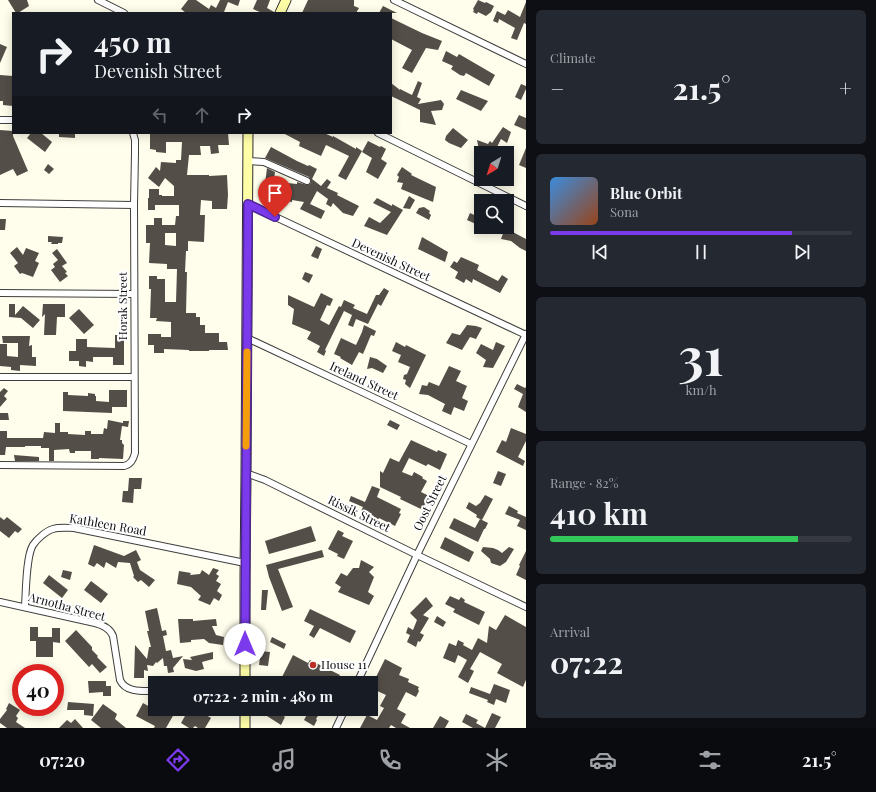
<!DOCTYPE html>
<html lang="en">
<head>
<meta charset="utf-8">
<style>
	body { margin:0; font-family:"Playfair Display",serif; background:#242831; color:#f1f3f6; height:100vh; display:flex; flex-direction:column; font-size:15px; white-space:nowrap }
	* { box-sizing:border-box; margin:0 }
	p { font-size:13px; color:#9ea1a6 }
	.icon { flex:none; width:22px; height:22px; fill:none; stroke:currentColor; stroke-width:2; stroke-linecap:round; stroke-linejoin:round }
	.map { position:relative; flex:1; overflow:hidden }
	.panel { display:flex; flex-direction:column; gap:10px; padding:10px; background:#0d0f14; width:350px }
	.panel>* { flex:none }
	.top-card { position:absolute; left:12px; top:12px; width:380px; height:122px; border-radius:0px; box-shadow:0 2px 10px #0003; background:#171b24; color:#f1f3f6; overflow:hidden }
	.needle { width:26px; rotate:218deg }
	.controls { position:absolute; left:474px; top:146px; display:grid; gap:8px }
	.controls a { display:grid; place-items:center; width:40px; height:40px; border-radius:0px; background:#171b24; box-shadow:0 2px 10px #0003; font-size:20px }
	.speed { position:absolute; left:12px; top:664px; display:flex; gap:8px; font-size:20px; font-weight:700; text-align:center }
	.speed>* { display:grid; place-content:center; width:52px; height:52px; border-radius:50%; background:#171b24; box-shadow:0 2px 10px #0003; line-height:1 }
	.speed .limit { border:6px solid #d22; background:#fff; color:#111 }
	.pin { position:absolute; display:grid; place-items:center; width:34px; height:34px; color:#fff; margin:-41px -17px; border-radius:50% 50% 50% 0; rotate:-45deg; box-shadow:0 0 4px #0007 }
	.pin .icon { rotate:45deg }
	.me { position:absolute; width:44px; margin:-22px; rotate:0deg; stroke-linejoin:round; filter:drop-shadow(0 0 3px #0008) }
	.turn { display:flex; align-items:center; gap:14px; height:84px; padding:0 16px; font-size:18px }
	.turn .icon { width:52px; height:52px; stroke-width:2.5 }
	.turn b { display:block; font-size:28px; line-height:34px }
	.lanes { display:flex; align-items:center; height:38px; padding:0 16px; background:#0003; justify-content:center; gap:20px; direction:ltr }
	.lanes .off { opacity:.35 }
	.big { font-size:30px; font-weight:700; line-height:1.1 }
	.panel .widget { flex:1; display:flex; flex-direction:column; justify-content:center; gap:6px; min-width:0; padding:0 14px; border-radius:6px; background:#242831 }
	.panel .dial { align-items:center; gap:0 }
	.dial b { font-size:52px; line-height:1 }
	.song { display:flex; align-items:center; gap:12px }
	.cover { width:48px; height:48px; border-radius:6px; background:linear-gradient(135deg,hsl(210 70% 55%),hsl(20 70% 35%)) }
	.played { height:4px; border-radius:2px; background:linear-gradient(90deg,#7c3aed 80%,#363941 80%) }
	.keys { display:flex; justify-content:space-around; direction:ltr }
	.heat { display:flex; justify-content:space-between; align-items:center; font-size:22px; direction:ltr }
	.charge { height:6px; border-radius:3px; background:linear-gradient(90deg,#34c759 82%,#363941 0) }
	.trip { position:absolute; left:148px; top:676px; width:230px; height:40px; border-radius:0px; background:#171b24; box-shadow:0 2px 10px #0003; font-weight:700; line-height:40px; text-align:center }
	.dock { display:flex; height:64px; justify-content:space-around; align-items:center; background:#090b0e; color:#9ea1a6 }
	.dock .icon { width:28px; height:28px }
	.dock .selected { color:#7c3aed }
	.dock b { font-size:18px; color:#f1f3f6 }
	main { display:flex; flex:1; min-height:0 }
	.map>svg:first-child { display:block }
	.building { fill:#544e48; fill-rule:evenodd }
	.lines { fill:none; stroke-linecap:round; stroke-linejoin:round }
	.street-casing { stroke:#3f3f3f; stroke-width:8 }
	.secondary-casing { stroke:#2e2e2e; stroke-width:11 }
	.street { stroke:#fff; stroke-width:6 }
	.secondary { stroke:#fefea7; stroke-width:9 }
	.route-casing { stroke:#51269a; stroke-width:10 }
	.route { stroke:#7c3aed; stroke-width:7 }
	.slow { stroke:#f59e0b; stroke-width:7 }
	.poi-dot { fill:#ba2f26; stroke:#fff; stroke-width:1.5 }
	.labels { text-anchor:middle; stroke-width:4; stroke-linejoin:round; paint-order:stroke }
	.street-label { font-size:12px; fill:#0c0c0c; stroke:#fff }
	.poi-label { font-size:12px; fill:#0c0c0c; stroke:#fff; text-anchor:start }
</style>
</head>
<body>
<main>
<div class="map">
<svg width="526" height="728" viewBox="0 0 526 728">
	<rect width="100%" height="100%" fill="#fffdeb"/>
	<g class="building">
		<polygon points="8,0 27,0 29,6 18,13 16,13"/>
		<polygon points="188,0 196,0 209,9 211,5 216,8 220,0 240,0 238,6 228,2 224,12 226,13 186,13 181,9"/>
		<polygon points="257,0 270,0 267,8 274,12 274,13 262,13 253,9"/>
		<polygon points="308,0 354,0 354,6 359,8 356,13 302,13"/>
		<polygon points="478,0 485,3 486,2 494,6 491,12 486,16 478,12 477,14 473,12 474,10 473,9"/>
		<polygon points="526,2 526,24 524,23 517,40 511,38 515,28 499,19 498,23 493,21 497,11 505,15 508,10 520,17"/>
		<polygon points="383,6 397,13 379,13"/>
		<polygon points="391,18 422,33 442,41 438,50 426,48 412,73 402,68 412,50 391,39"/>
		<polygon points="0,44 7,47 0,63"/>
		<polygon points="446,51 457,57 459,54 495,75 489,86 466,73 464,76 460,75 451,69 453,66 442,61"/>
		<polygon points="0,75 13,76 13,106 3,105 3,101 0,101"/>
		<polygon points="418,81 422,83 417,97 421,99 418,104 441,100 444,104 442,110 431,111 436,125 420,122 420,110 391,96 391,83 400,90 400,89 412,95"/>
		<polygon points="521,84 526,86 526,89 521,100 515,97"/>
		<polygon points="461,90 488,101 481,111 456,99"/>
		<polygon points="519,115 526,118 526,130 514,125"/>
		<polygon points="503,127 511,132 507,143 501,139 494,153 487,153 479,150 477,140 488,144 490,141 492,143"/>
		<polygon points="453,128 468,140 461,148 449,143 445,140 446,136"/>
		<polygon points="0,130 13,131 13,136 28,171 17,176 13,169 0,175"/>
		<polygon points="31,133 41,133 52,142 45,152 27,138"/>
		<polygon points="59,133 75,133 75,138 59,137"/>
		<path d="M150,133H228L229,145H218L219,153L211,154L210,146H200L201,155H189L187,175H209V176L227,175L228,195L227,209H212V201L201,200L200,215H205L204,242L188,241V251H186L185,272H187L186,313H196V317H200V325H205V333H219V342H227L228,350H209V351H189V350L164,349V353H154V345H148V334H161V337H171V322L156,321L157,318H150L151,289H149V276H157V279H165V302H176L177,269H167V264L149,263L150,243H146V225H154V218H162V225H175L176,216H179V205H155V210H148V198H149V189H159V195H162V196H174V186L165,178L159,187L148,178L156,167L160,171L161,162L176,163V160H181L182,142H166V153L156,152V150L150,149ZM165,233H176V246L165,245Z"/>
		<polygon points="283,133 324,133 333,137 333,136 356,149 356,147 362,151 346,180 338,176 349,156 326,145 321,156 299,146 300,142"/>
		<polygon points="368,141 380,147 381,146 386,149 381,159 387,163 378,179 366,172 372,158 362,152"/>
		<polygon points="271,147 297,161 308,166 309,165 317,169 312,179 321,186 327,179 331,182 327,188 338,193 337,195 359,206 353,216 343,213 333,203 331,207 326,204 328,199 317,191 310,204 325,211 321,219 300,209 304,202 292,200 292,202 281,200 280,201 272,200 276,182 286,184 287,183 297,184 297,182 307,185 310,184 311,181 309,177 265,158"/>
		<polygon points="526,148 526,168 519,165"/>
		<polygon points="48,164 54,169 49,174 44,170"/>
		<polygon points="402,167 412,174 411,175 436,187 433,202 401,189 403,183 397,182 399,177 397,175"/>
		<polygon points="267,168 275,172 273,186 265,184"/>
		<polygon points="409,196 415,200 410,209 403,208"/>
		<polygon points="377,198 392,206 392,204 403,210 387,235 364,226 369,217 380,223 391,212 373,203"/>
		<polygon points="424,207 430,211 429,213 431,215 429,220 416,213 419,208"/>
		<polygon points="470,213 481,218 481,225 479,224 478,225 467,220"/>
		<polygon points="0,219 6,219 5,230 0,230"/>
		<polygon points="505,228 526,239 526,251 520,248 511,241 501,239"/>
		<polygon points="48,236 63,237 62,243 58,243 58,244 51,244 52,242 48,242"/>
		<polygon points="422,237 448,252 445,262 418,249"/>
		<polygon points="316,246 322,249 318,259 311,256"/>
		<polygon points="17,247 23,255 26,248 39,253 35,261 39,263 33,277 22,273 20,274 14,266 18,263 10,253"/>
		<polygon points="57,249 67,263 62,266 67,272 65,273 68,276 60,282 51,270 55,267 53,264 58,260 52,253"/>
		<polygon points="461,257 479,265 477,270 498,281 502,275 508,279 500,293 473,279 472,283 466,279 464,283 455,278 458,272 450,267 454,261 457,263"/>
		<polygon points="305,272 313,275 309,283 302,279"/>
		<polygon points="384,288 389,291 381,306 378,304 368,324 356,319 353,327 348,325 352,315 344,311 325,350 326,351 324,356 317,352 320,346 307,339 311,332 292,324 294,309 288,305 288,295 314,307 321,293 333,299 330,306 327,305 320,320 329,325 339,306 341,307 344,300 355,305 353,308 367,314 376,295 379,295"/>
		<polygon points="9,304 15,304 15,315 23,306 40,320 33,328 21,318 9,317"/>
		<polygon points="43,304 65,304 65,317 57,317 56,335 44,335 45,314 42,317"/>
		<polygon points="79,309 94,325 84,334 69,318"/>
		<polygon points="364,325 376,331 374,336 371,335 363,354 359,352 352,365 340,358 341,357 334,354 341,338 356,345 362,332"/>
		<polygon points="467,325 476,326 482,328 476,339 470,337 462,350 446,343 452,333 460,335"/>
		<polygon points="115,335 124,335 124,365 113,365 113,357 93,357 93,362 86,361 86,367 79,366 79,361 69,361 69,351 76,351 76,339 87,339 87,347 115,348"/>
		<polygon points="2,336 30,336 29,346 32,345 32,357 36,357 36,366 20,365 20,371 11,370 11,367 0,366 0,344 7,344 7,356 18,357 18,343 3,343"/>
		<polygon points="396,342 405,347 406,345 426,355 410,388 405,384 406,380 403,379 404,375 407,374 410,367 398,362 401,355 392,351"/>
		<polygon points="496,342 505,346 493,368 483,367 486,360 476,353 481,344 493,350"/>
		<polygon points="370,357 377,359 387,366 383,373 372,368 367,369"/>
		<polygon points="449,366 461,371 456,381 467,386 462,398 468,401 464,411 454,407 451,415 442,411 445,404 428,395 419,394 422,385 427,386 429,382 439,386"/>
		<polygon points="517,384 525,388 526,387 526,412 518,407 523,394 514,389"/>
		<polygon points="4,388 8,391 4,396 7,399 0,407 0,392"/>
		<polygon points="109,390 127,390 127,407 112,407 112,413 63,411 63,392 68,392 68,395 88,396 88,393 95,394 95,396 96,396 96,401 109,402"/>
		<polygon points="0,413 8,413 9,420 0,420"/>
		<polygon points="108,420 123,423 123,421 129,421 128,427 122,426 120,440 122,440 122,443 124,445 123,459 99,458 99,459 91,459 91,451 75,451 75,453 70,453 69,449 54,450 54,461 49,461 49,448 41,448 41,446 25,446 25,447 6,447 5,455 0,455 0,431 7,431 7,438 43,438 44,432 55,433 55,423 60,423 60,432 68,432 68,434 85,435 85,431 91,431 91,434 103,434 104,428 107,429"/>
		<polygon points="390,420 400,425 397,430 387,425"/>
		<polygon points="511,428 526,434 526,441 518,457 525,461 523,466 496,452 502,440 506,442"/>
		<polygon points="411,440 437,452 438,450 447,454 440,470 428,464 426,466 409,458 402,472 412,476 414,472 423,477 422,478 427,481 421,492 429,496 423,510 400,499 401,497 380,487 380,471 383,473 390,458 399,462"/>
		<polygon points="14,455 39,457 39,461 15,461"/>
		<polygon points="498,471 506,474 501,486 493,483"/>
		<polygon points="129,478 142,478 141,489 134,489 133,503 122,502 123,491 128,491"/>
		<polygon points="372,486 380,489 377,497 401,509 399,513 401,514 395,526 379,518 378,520 373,518 374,516 361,511 363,507 349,501 351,496 365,502"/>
		<polygon points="485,495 493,499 482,520 476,517 477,515 466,508 469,502 476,506 480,503"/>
		<polygon points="509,506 518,511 517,513 526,517 526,530 517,526 520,520 505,514"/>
		<polygon points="0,517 4,520 7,517 22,529 18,533 15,531 9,538 0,531"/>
		<polygon points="454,518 475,528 480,519 488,523 485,529 484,529 478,542 449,528"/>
		<polygon points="311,526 316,541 269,554 265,541"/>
		<polygon points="338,530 344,533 342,536 353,541 344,559 337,556 338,554 328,549"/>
		<polygon points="445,537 474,552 469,562 440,548"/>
		<polygon points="94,545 124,556 136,550 141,560 137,562 140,570 155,580 149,587 141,580 138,582 133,577 134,576 130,563 118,562 116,568 106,562 104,568 97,563 94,567 88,564"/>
		<polygon points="483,547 493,548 498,550 502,553 509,547 514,549 506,562 500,566 491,563 490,559 481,551"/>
		<polygon points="322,550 324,557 278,569 293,607 282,611 269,577 266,565"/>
		<polygon points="526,551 526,580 516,575 520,566 519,565"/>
		<polygon points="361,560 374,567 369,572 374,577 368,592 374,596 369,605 338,592 341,587 335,583 341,573 347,576 353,568 359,568"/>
		<polygon points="213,568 219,570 216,574 219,576 216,581 221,584 217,591 222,595 219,601 214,598 210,605 198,600 201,596 191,587 177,584 179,571 191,573 190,575 200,574 202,570 209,575"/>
		<polygon points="63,570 72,572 70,580 61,577"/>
		<polygon points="49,575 68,590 62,598 43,583"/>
		<polygon points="91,581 108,594 101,603 84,590"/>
		<polygon points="262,590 268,590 266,610 261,610"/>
		<polygon points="450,596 459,600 461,597 465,600 464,602 485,612 479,625 453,612 455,609 445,604"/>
		<polygon points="426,597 433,606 423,615 429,618 420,633 424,635 420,642 418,641 416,647 407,642 410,635 406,633 408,627 413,630 417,620 410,613"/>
		<polygon points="157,608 162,631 166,630 167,635 163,636 166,651 171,650 173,658 183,656 173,668 174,672 168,673 167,666 164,666 163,658 157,663 156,662 153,666 147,665 148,671 144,670 144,678 134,678 135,645 147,659 149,647 151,647 147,631 149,631 145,611"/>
		<polygon points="310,609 356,631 350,643 320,628 314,638 309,635 314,626 304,621"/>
		<polygon points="505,615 526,627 526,680 523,687 497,673 502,664 480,652 470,669 474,671 468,683 458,677 467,660 458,655 455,663 443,658 449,643 456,646 458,640 464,643 463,645 472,650 478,638 487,643 489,626 496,630"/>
		<polygon points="437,616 446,622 443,627 434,622"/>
		<polygon points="178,619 193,619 193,621 216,619 217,626 212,626 216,635 224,637 223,645 209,643 204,639 191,640 191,642 180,643"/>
		<polygon points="30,627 38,627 38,637 52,637 52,628 60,628 60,643 53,642 53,657 36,657 36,641 30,641"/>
		<polygon points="76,630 92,647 92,650 98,656 97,657 107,667 100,673 92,664 89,667 65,641"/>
		<polygon points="272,637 286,644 284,649 270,642"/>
		<polygon points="261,651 270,652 268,666 259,665"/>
		<polygon points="213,652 213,659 202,662 204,669 196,671 185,668 183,659 192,660 190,657"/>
		<polygon points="293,655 308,663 310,660 340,675 336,683 279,683"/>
		<polygon points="385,659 402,668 399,675 409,679 408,682 419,687 418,689 419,691 416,697 406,692 397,709 406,714 401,723 410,728 396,728 391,725 389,728 360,728 367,715 377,720 384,708 380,706 386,695 373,689 377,683 374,681"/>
		<polygon points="88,681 106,681 106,686 111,686 111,696 103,696 103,692 89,693"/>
		<polygon points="494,684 510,690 506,703 496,699 494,705 487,702 488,700 469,693 471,687 490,694"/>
		<polygon points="68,702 94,704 93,716 84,715 84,710 67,710"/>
		<polygon points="9,703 20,710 16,716 18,718 16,722 25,728 7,728 0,723 0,719 7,710 6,709"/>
		<polygon points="143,703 166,716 168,711 174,714 166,728 154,728 155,726 136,716"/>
		<polygon points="103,704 117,714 115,719 126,728 101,728 91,720"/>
		<polygon points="189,709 198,714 201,709 209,709 206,715 211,718 205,728 198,728 195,726 193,728 189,728 181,723"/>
		<polygon points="271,709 283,709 281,714 285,717 281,725 267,716"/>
		<polygon points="310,709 322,709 316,719 317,720 314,726 304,720"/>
		<polygon points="492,713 501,717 495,728 473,728 462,722 466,714 478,720 476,723 485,728"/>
		<polygon points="440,716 449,721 445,728 433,728"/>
		<polygon points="75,719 83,728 59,728 67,720 71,723"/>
	</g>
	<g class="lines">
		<defs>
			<g id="street">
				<polyline points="98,0 124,13"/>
				<polyline points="394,0 526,64"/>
				<polyline points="0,120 13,120"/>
				<polyline points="378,133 526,206"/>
				<polyline points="248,161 264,162 307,181"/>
				<polyline points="0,203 134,205"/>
				<polyline points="248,204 526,335"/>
				<polyline points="0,293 134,294"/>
				<polyline points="247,338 362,392 471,444"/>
				<polyline points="0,377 134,377"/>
				<path d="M0,465L124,466C131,464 133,460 135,453L134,205L135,153V140L133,133"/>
				<polyline points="246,473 265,480 417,555 526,607"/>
				<path d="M0,602L95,623C103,625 110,628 113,636L120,680C126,693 143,691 155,691"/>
				<path d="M25,606C26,592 26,556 33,545C37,539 46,531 53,529C60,527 67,528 74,528L245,563"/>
				<polyline points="357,683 417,555 526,334"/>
				<polyline points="336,728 345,709"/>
			</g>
			<g id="secondary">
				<polyline points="280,13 286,0"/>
				<polyline points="245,683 245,577 246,473 248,133"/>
				<polyline points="245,709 245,728"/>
			</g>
		</defs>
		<use href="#street" class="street-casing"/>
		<use href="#secondary" class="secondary-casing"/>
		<use href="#street" class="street"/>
		<use href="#secondary" class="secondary"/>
	</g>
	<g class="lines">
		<defs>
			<polyline id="route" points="245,644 248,204 275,217"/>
		</defs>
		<use href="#route" class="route-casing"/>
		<use href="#route" class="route"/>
		<polyline class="slow" points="246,446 247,352"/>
	</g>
	<circle class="poi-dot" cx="313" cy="665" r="4"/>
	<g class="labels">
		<g class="street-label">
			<text transform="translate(391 260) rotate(25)" y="4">Devenish Street</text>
			<text transform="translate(123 306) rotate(-90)" y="4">Horak Street</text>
			<text transform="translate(364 381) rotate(25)" y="4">Ireland Street</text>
			<text transform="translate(430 503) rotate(-64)" y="4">Oost Street</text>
			<text transform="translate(359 514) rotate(26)" y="4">Rissik Street</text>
			<text transform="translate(108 525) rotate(10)" y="4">Kathleen Road</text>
			<text transform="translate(67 607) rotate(15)" y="4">Arnotha Street</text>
		</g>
		<g class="poi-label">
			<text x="321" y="669">House 11</text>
		</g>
	</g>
</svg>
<div class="controls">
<a><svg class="needle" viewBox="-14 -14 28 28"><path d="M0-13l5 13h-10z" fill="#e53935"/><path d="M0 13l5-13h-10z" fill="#9ea1a6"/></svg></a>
<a><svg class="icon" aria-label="search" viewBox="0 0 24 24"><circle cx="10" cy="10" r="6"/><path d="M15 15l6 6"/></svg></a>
</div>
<div class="speed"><div class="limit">40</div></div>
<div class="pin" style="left:275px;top:217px;background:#d93025"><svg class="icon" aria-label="arrive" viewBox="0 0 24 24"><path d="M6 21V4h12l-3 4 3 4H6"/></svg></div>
<svg class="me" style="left:245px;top:644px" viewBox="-20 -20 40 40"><circle r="19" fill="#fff"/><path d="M0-13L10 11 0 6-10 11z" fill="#7c3aed"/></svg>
<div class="trip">07:22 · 2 min · 480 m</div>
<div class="top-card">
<div class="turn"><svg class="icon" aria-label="right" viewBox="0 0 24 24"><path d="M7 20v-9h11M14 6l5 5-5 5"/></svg><div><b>450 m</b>Devenish Street</div></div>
<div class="lanes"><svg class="icon off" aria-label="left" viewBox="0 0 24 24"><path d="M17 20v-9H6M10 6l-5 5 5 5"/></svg><svg class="icon off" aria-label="ahead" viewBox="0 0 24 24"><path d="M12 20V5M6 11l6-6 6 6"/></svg><svg class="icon" aria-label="right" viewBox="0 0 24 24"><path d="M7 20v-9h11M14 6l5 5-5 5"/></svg></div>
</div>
</div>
<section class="panel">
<div class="widget"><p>Climate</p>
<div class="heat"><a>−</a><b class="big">21.5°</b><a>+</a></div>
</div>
<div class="widget">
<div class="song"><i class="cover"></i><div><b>Blue Orbit</b><p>Sona</p></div></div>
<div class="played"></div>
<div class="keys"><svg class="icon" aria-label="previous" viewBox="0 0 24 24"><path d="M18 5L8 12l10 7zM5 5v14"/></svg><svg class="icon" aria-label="pause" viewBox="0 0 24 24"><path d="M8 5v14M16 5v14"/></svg><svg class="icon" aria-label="next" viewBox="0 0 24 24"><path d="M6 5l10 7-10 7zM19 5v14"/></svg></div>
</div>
<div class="widget dial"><b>31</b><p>km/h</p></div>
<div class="widget"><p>Range · 82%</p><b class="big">410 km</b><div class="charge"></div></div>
<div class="widget"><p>Arrival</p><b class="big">07:22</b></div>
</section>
</main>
<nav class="dock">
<b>07:20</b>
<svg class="icon selected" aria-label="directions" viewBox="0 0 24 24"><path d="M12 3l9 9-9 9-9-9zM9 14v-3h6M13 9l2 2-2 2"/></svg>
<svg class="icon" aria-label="music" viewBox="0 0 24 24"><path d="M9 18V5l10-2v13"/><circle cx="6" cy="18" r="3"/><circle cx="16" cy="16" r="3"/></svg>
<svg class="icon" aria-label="phone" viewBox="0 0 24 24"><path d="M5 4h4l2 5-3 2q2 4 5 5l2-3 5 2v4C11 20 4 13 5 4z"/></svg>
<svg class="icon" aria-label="climate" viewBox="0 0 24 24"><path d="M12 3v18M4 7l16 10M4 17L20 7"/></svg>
<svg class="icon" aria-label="car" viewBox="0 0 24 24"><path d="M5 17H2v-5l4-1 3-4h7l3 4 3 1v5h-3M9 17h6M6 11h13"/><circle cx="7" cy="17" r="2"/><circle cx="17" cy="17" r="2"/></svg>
<svg class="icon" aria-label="filters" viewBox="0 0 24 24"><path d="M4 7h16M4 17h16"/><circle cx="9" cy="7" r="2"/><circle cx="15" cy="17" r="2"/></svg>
<b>21.5°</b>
</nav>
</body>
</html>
